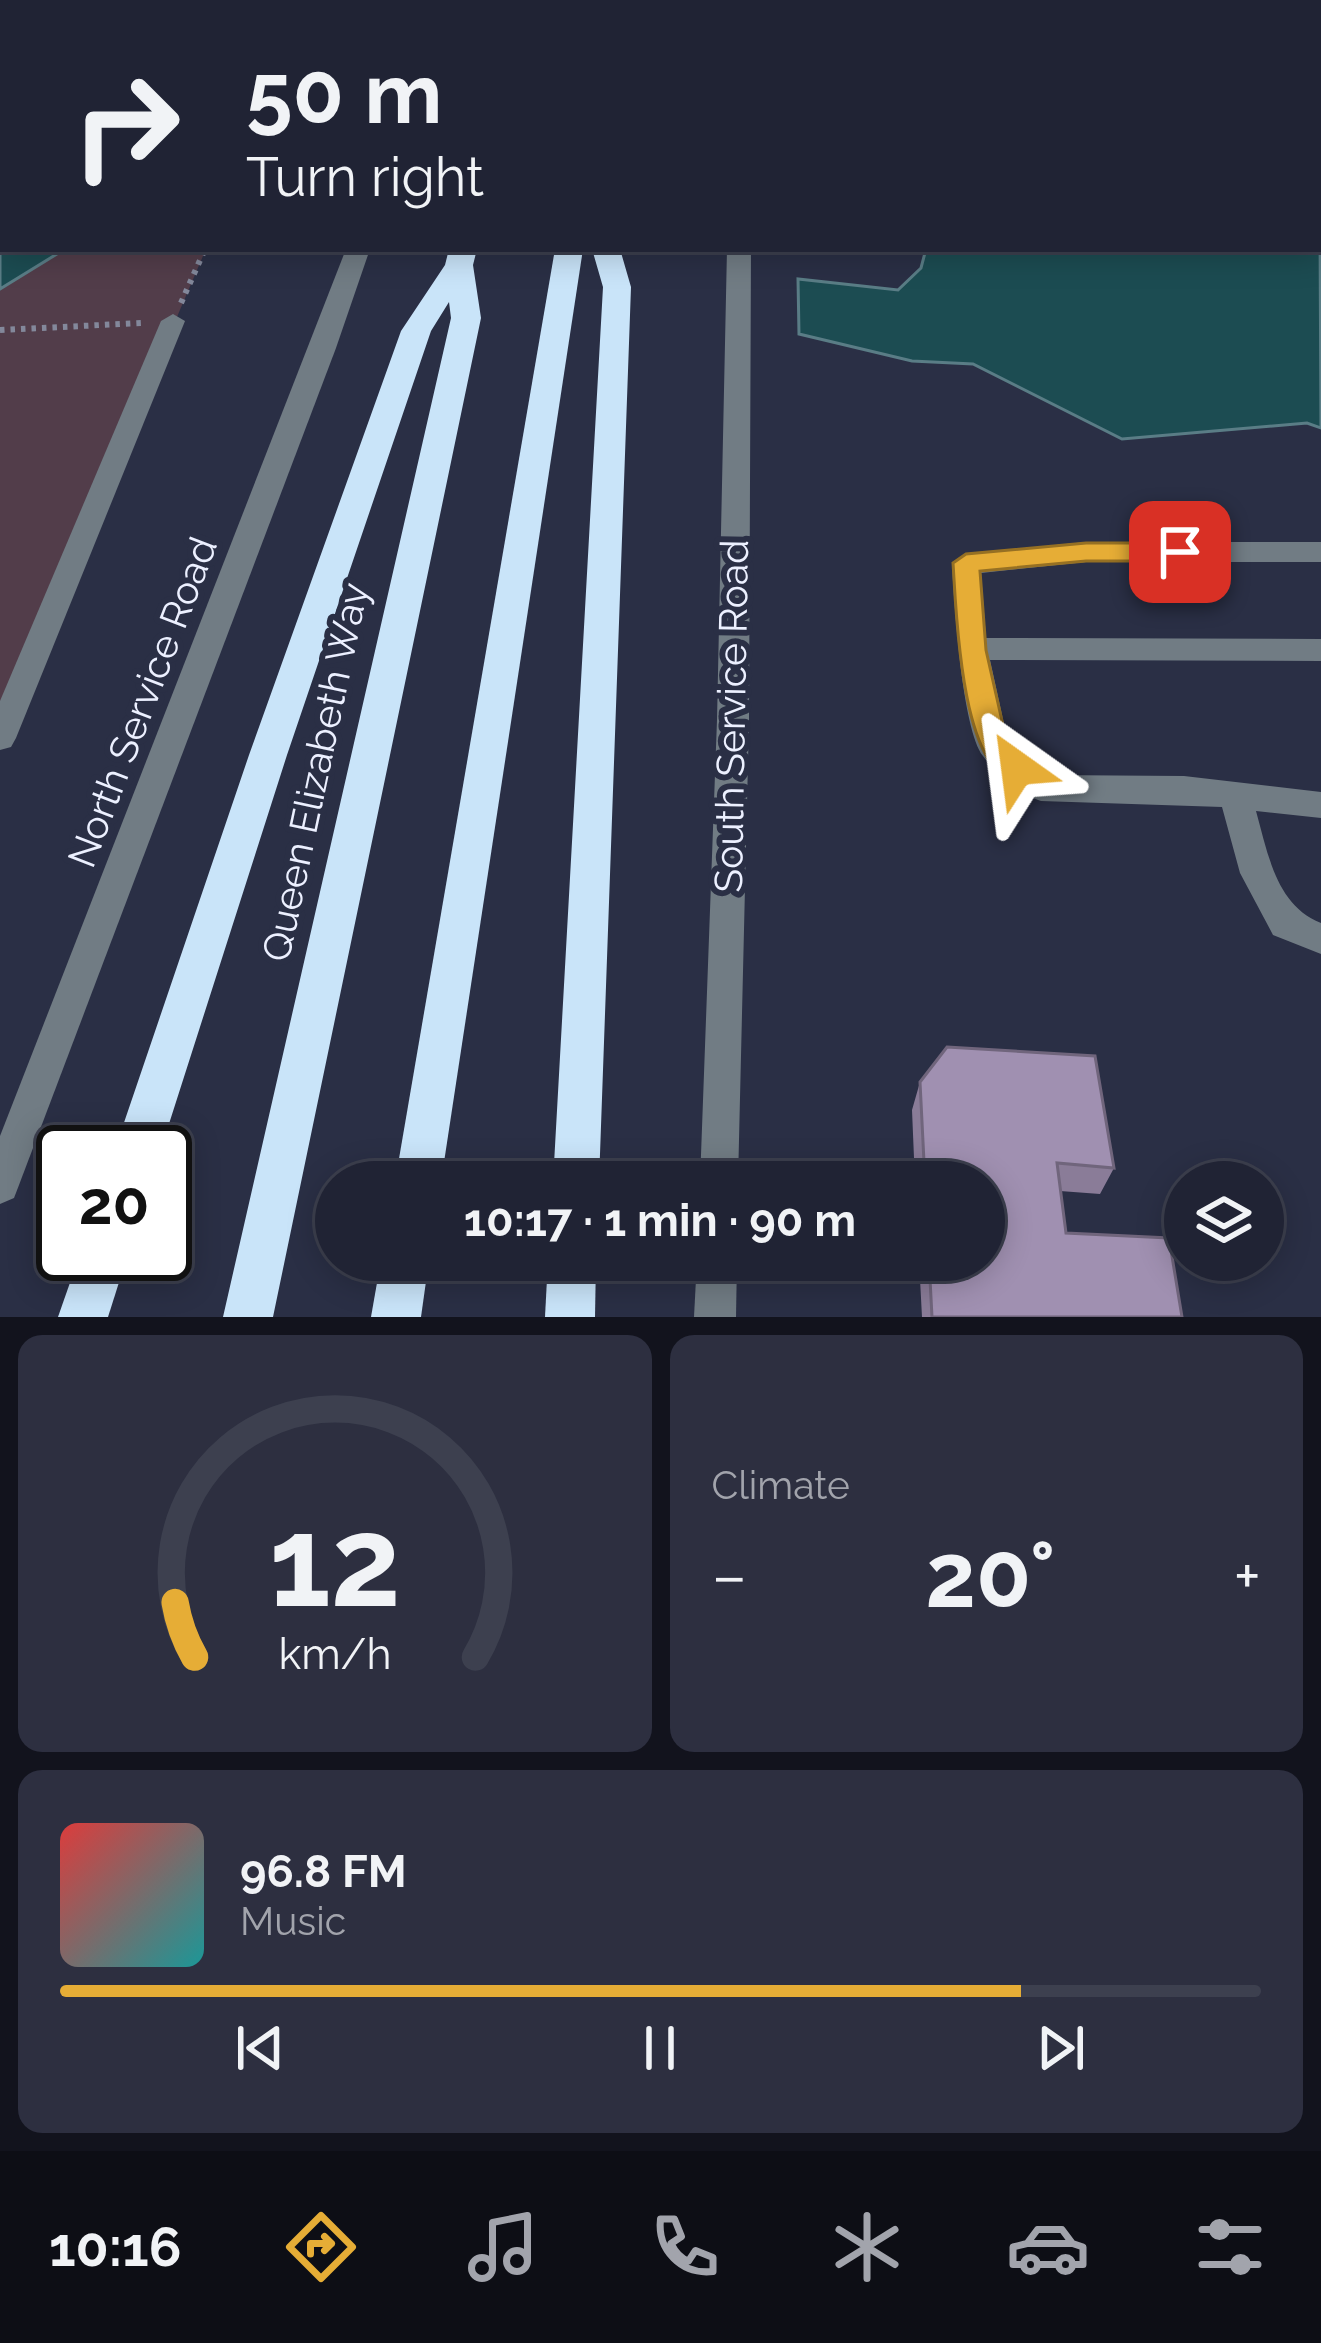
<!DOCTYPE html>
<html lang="en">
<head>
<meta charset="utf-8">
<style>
	body { margin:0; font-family:Raleway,sans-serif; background:#2d2f40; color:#f1f3f6; height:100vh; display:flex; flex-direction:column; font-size:45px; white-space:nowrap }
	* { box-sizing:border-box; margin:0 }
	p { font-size:39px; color:#a2a4ac }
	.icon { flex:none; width:66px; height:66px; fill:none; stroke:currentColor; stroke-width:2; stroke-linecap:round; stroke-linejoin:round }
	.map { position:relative; height:1317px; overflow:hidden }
	.details { display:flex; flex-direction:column; gap:18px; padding:18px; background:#12131d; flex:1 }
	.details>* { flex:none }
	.banner { position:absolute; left:0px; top:0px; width:1323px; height:252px; box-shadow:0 6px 30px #0003,0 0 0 3px #3d404f; background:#202334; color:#f1f3f6; overflow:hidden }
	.buttons { position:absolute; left:1164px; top:1161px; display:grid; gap:24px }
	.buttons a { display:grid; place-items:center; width:120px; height:120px; border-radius:50%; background:#202334; box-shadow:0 6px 30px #0003,0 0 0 3px #3d404f; font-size:60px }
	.speed { position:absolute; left:36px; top:1125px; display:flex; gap:24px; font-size:60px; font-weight:700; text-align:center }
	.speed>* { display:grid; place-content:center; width:156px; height:156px; border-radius:50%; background:#202334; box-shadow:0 6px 30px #0003,0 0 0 3px #3d404f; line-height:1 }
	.speed .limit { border:6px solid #111; border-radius:18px; background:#fff; color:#111 }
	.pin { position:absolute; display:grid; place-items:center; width:102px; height:102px; color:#fff; margin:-51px; border-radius:24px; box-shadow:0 6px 18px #0006 }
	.me { position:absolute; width:132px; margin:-66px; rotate:329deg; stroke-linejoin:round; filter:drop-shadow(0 0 9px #0008) }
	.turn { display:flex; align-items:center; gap:42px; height:252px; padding:0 48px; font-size:54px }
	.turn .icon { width:156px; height:156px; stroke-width:2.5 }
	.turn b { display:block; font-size:84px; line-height:102px }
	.big { font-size:90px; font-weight:700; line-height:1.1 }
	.details .tile { flex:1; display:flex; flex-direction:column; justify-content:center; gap:18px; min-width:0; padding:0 42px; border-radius:24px; background:#2d2f40 }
	.details .dial { align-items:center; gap:0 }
	.dial svg { height:312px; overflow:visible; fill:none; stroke:#3d404f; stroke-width:7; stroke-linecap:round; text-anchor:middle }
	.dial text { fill:#f1f3f6; stroke:none }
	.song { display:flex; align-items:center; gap:36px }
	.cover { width:144px; height:144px; border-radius:18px; background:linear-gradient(135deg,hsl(0 70% 55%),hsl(180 70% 35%)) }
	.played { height:12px; border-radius:6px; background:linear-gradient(90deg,#e6ad36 80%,#3d404f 80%) }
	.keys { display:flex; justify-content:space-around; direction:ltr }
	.heat { display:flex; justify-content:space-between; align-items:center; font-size:66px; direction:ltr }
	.details .tiles { flex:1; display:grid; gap:18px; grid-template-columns:1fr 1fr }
	.tile:last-child { grid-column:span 2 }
	.trip { position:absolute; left:315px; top:1161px; width:690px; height:120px; border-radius:60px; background:#202334; box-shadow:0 6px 30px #0003,0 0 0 3px #3d404f; font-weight:700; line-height:120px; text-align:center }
	.dock { display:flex; height:192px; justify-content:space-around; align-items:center; background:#0d0e15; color:#a2a4ac }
	.dock .icon { width:84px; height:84px }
	.dock .active { color:#e6ad36 }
	.dock b { font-size:54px; color:#f1f3f6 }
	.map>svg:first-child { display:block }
	.green { fill:#523d4a }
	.water { fill:#1c4c52; stroke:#5a7d86; stroke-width:3 }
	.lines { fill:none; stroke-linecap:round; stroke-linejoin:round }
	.path { stroke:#83889b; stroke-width:6; stroke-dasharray:4.5 6; stroke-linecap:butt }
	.minor { fill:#717c84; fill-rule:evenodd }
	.highway { fill:#c9e4f9; fill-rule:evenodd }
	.wall { fill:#8a7c98 }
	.building { fill:#a090b1; stroke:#70657c; stroke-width:3 }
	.route { fill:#e6ad36; stroke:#967023; stroke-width:3 }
	.labels { text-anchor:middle; stroke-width:12; stroke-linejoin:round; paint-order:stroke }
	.street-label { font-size:39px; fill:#ecf0ff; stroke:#2a2f45 }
</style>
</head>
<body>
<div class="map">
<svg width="1321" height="1317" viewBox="0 0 1321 1317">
	<rect width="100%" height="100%" fill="#2a2f45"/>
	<polygon class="green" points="0,0 313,0 3,3 3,249 206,249 0,731"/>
	<g class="water">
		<polygon points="0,93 3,249 65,249 0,289"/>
		<polygon points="1320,229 1321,428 1307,423 1122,439 973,364 912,361 799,334 798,279 898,290 921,268 926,249 1320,249"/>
	</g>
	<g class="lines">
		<g class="path">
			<polyline points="181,303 205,249"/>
			<polyline points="0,330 142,323"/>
		</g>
		<g class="minor">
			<rect x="734" y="0" width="18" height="3"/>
			<rect x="1020" y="0" width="18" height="3"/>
			<polygon points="1231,0 1249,0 1250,3 1232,3"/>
			<polygon points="1274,0 1292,0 1293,3 1275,3"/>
			<rect x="1320" y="81" width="1" height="14"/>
			<polygon points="1320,174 1321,175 1321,189 1320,188"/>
			<polygon points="346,249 370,249 336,348 19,1185 14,1198 0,1204 0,1136"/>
			<polygon points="727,249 751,249 749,720 738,1182 700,1182 717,720"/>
			<polygon points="173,314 185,321 16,738 11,747 0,750 0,701 161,321"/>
			<path d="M1086,542H1321V562H1086L981,573L986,638L1321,639V661L990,660L1008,742L1048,775L1184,776L1321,792V818L1256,811C1268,854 1276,905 1321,923V954L1273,935L1240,873L1222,807L1041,801C1022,795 995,773 983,756C962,729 954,601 952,564L966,554Z"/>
			<polygon points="697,1260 737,1260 736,1317 694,1317"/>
		</g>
		<g class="highway">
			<polygon points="449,249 477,249 473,265 481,318 273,1317 223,1317 451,318 449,302 431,331 287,755 160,1152 114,1152 249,755 401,331 445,265"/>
			<polygon points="555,249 583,249 441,1182 395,1182"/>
			<polygon points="592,249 620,249 631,287 599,1182 553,1182 603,287"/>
			<polygon points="80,1254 128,1254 108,1317 58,1317"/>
			<polygon points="381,1260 429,1260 421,1317 371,1317"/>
			<polygon points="548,1260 596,1260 595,1317 545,1317"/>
		</g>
	</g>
	<g class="wall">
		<polygon points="1297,0 1321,0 1321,51 1320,3 1299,3"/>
		<polygon points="920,1082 1114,1168 1100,1194 1060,1191 1066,1233 1182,1317 922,1317 919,1260 984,1260 984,1182 915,1182 912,1110"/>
	</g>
	<g class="building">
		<polygon points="1057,0 1152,0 1153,3 1058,3"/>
		<polygon points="947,1047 1095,1056 1114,1168 1057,1163 1066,1233 1169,1238 1182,1317 932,1317 929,1260 984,1260 984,1182 925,1182 920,1082"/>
	</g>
	<path class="route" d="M1086,543H1180L1193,552L1180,561H1086L980,571L986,650L1007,743L1032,768L1028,777C960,799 956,603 953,563L966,554Z"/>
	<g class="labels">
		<g class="street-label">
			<text transform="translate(142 702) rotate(-69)" y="14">North Service Road</text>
			<text transform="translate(731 716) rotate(-89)" y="14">South Service Road</text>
			<text transform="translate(315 772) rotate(-78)" y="14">Queen Elizabeth Way</text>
		</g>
	</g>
</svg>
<div class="buttons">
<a><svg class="icon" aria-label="layers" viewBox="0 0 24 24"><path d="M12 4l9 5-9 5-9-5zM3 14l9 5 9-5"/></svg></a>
</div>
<div class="speed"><div class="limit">20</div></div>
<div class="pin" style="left:1180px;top:552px;background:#d93025"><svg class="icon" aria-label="arrive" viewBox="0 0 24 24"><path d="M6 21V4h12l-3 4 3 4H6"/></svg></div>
<svg class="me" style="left:1017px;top:768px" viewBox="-20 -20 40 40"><path d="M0-17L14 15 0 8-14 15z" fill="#e6ad36" stroke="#fff" stroke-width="4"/></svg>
<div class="trip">10:17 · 1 min · 90 m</div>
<div class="banner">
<div class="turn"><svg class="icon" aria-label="right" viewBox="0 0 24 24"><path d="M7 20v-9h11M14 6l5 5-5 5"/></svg><div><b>50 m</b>Turn right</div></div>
</div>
</div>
<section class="details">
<div class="tiles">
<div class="tile dial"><svg viewBox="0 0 100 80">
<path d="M14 69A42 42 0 1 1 86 69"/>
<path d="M14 69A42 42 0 0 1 9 55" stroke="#e6ad36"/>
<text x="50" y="56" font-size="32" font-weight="700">12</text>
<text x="50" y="72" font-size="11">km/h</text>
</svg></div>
<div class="tile"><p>Climate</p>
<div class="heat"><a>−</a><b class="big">20°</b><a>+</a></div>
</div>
<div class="tile">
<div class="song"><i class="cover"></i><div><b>96.8 FM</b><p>Music</p></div></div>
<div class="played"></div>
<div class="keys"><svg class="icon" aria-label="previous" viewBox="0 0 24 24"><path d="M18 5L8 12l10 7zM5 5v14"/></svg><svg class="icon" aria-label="pause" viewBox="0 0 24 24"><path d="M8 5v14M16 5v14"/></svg><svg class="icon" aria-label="next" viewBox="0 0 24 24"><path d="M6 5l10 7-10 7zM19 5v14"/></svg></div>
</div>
</div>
</section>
<nav class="dock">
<b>10:16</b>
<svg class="icon active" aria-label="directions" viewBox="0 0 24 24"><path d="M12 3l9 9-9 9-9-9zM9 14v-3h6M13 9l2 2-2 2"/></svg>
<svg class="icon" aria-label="music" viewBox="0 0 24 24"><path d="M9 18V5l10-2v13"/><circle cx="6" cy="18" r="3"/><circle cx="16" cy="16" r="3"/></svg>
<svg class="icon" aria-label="phone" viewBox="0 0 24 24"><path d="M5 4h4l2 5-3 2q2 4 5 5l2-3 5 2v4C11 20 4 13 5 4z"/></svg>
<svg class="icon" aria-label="climate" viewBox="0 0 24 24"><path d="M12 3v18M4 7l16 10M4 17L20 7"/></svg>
<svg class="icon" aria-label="car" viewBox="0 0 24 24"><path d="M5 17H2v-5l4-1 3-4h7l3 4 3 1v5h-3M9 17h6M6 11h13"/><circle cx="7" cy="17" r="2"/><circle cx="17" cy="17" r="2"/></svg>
<svg class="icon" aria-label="filters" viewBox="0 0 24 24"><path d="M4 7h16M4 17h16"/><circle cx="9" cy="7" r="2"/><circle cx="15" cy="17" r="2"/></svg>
</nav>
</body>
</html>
